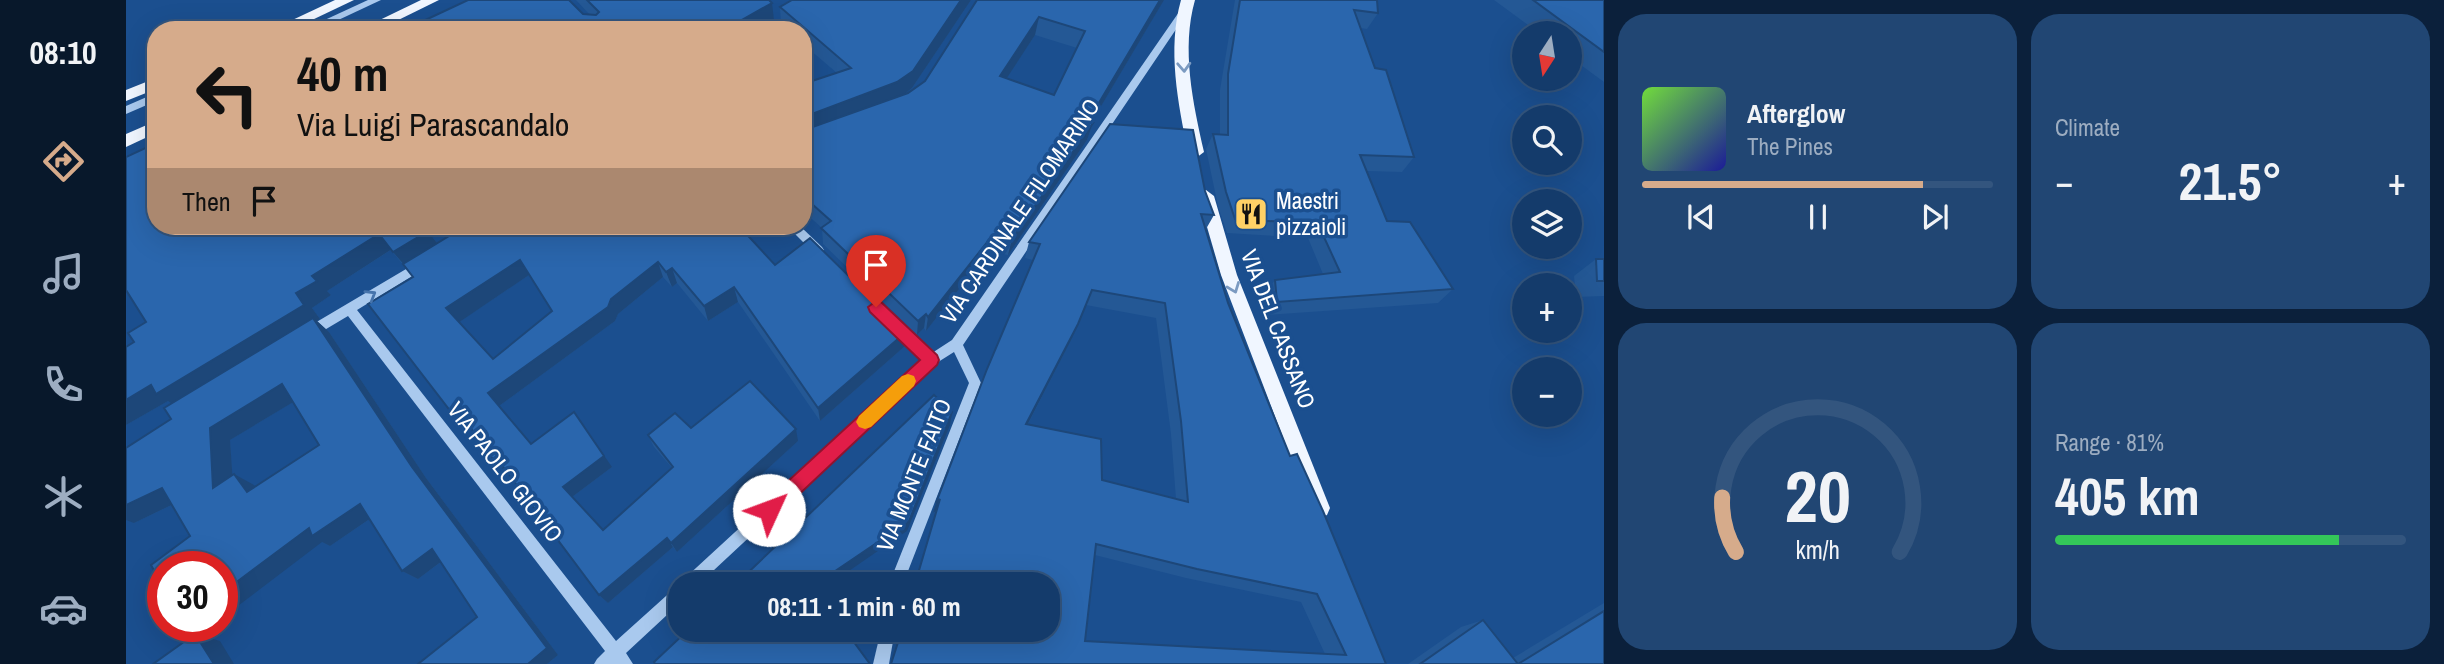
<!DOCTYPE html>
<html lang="en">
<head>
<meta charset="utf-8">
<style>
	body { margin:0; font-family:"Archivo Narrow",sans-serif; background:#214673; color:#f1f3f6; height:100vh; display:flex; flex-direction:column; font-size:26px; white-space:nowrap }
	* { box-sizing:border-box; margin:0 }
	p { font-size:23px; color:#9dadc1 }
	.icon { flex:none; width:38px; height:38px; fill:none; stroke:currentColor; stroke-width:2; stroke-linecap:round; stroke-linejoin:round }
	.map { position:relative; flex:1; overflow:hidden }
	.panel { display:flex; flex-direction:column; gap:14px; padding:14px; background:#0b203b; width:840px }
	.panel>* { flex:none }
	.top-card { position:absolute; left:21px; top:21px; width:665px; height:214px; border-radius:28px; box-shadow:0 7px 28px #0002,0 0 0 2px #33557e; background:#d6ab8b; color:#111; overflow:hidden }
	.needle { width:46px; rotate:192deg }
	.buttons { position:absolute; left:1386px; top:21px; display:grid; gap:14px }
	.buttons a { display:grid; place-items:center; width:70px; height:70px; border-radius:50%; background:#143b6b; box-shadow:0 7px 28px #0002,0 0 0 2px #33557e; font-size:35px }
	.speed { position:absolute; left:21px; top:551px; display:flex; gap:14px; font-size:35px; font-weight:700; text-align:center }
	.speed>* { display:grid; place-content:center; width:91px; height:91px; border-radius:50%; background:#143b6b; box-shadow:0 7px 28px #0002,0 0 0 2px #33557e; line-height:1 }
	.speed .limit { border:10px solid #d22; background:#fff; color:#111 }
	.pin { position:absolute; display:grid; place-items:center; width:60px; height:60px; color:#fff; margin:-72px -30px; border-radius:50% 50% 50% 0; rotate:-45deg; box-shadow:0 0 7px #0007 }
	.pin .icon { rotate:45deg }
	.me { position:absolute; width:77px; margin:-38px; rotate:47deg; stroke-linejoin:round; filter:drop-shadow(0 0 5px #0008) }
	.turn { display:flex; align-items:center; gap:24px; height:147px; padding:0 35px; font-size:32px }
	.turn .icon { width:91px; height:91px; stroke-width:2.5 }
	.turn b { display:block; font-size:49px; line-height:60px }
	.then { display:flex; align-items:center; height:66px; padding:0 35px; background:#0003; gap:14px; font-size:26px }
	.big { font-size:52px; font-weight:800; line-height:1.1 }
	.panel .widget { flex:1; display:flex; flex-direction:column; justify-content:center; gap:10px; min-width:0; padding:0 24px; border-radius:28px; background:#214673 }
	.panel .dial { align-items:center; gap:0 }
	.dial svg { height:182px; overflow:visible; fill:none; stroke:#33557e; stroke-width:7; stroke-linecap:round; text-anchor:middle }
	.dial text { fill:#f1f3f6; stroke:none }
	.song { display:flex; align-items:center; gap:21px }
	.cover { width:84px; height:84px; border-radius:10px; background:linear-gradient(135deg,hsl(100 70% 55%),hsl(240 70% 35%)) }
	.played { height:7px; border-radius:4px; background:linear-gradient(90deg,#d6ab8b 80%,#33557e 80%) }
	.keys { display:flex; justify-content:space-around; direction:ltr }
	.heat { display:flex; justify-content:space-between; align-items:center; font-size:38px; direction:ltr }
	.charge { height:10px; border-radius:5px; background:linear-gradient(90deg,#34c759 81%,#33557e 0) }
	.panel .tiles { flex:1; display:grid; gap:14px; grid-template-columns:repeat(2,1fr) }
	.trip { position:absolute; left:542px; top:572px; width:392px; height:70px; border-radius:28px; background:#143b6b; box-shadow:0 7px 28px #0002,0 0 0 2px #33557e; font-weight:800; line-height:70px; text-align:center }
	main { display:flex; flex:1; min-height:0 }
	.menu { display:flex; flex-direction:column; width:126px; justify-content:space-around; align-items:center; background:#08182b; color:#9dadc1 }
	.menu .icon { width:49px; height:49px }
	.menu .selected { color:#d6ab8b }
	.menu b { font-size:32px; color:#f1f3f6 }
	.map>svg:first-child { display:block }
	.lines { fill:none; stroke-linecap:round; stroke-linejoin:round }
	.minor { fill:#a9c9ee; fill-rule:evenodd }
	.major { fill:#f0f6ff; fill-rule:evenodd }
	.wall { fill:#245895; fill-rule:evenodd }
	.shaded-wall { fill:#1d4779 }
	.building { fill:#2a66ad; stroke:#1d4779; stroke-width:2; fill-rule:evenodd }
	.oneway { stroke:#7b9ac1 }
	.oneway2 { stroke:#4674ac }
	.route { fill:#e11d48; stroke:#92132f; stroke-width:2 }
	.slow { fill:#f59e0b }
	.labels { text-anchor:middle; stroke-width:7; stroke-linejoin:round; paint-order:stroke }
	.poi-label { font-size:23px; fill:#fff; stroke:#1b4f8f; text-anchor:start }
	.street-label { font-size:23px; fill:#fff; stroke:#1b4f8f }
</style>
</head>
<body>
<main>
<nav class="menu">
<b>08:10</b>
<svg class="icon selected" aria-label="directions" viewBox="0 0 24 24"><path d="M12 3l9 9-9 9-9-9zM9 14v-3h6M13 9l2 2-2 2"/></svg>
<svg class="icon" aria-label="music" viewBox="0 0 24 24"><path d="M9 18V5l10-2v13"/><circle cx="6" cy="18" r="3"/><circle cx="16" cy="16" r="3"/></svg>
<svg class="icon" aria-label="phone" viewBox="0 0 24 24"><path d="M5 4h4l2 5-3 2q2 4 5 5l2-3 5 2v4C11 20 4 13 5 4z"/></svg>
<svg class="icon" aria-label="climate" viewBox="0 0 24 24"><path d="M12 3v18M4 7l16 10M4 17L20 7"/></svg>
<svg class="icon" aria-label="car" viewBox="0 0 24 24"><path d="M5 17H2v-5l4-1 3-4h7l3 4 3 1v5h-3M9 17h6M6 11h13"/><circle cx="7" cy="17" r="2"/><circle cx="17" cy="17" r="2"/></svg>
</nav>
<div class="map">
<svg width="1478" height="664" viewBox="0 0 1478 664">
	<rect width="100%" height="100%" fill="#1b4f8f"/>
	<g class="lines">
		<g class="minor">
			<polygon points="242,0 255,0 191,30 177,30"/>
			<polygon points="1056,11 1059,12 1059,16 837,345 855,383 777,584 763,584 843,383 828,352 809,364 573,584 556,584 558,579 796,360 763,328 761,324 763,320 771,320 806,353 826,340 1053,12"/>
			<polygon points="30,93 30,101 0,114 0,106"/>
			<path d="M352,226H367C362,233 348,242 339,239L337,236L339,233Z"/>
			<polygon points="661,226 674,226 696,247 698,250 696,253 688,253"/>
			<polygon points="297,259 301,261 303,264 301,267 231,310 490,641 550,587 555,585 555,602 500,653 507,664 468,664 471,659 479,651 222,316 185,338 181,339 177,338 175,334 177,330"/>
			<polygon points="755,630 769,630 763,664 747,664"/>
		</g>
		<g class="major">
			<polygon points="209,0 228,0 165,30 145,30"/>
			<polygon points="295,0 313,0 252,30 233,30"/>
			<path d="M1055,0H1069C1055,49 1067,103 1078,152L1070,158L1062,152C1052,103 1041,49 1055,0Z"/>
			<polygon points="30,78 30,89 0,101 0,90"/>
			<polygon points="30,121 30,133 0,147 0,134"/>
			<polygon points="1080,190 1088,196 1111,275 1204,508 1201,515 1194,518 1187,515 1184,508 1095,275 1072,196"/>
		</g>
	</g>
	<g class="wall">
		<polygon points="450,0 643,0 648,20 632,30 278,30 457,14 464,15"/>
		<path d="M666,0H845L786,88L777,95L782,93L799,81L851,0L1036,3L965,123H967L961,140L882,255L863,251L800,331L798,328L791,335L697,244L696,228L677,211V133L678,134L679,130L711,73L677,44V30H661L655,25L654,7ZM909,35L951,48L928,95L880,78Z"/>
		<polygon points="1109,0 1251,0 1252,13 1241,29 1235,28 1249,68 1288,157 1276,172 1241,171 1261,221 1327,289 1312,303 1141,315 1139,293 1149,280 1197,274 1182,238 1101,233 1092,206 1080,149 1087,134 1094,135 1094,90"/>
		<polygon points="1368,0 1478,0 1478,82 1444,57 1444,33 1413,33"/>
		<path d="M1079,191L1088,215L1080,229L1102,303L1164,456L1260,664H765L811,511L807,513L907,260L899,258L903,242ZM960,305L1030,318L1045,434L1050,499L976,480L902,424L946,338ZM969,555L1060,578L1175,602L1199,654L959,641Z"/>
		<path d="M66,226L69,234H304L311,243L637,226L622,236L649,265L779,346L694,421L612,302L582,321L551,283L546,287L537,277L492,314L489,321L373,406L405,443L486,467L446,497L477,530L546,468L528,447L522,435L565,428L672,441L551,552L547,547L482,603L473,595L382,473H381L369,462L344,427L341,429L329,417L287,277L265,250L201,291L205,295L186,308L194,319L191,321L203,332L300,478L432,655L421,664H292L351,617L315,562L292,579L276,571L244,519L204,546L196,542L64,536L46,505L8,523L45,419L46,403L42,401L0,425V347L8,342L20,322ZM403,275L426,311L367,359L333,322ZM167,402L193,445L129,487L108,474L106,475L104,440Z"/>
		<polygon points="1470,259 1478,259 1478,296 1450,297 1448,276"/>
		<polygon points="1478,603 1478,664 1282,664 1335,627 1357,620 1387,658"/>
	</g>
	<g class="shaded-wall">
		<polygon points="835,0 845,0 786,88 771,100 679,134 678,117"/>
		<polygon points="1034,0 1038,0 958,135 967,123 961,140 882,255 886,239"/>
		<polygon points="646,3 648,20 632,30 598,30"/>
		<polygon points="913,17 909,35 871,93 874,76"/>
		<polygon points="55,226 66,226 76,251 59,235"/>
		<polygon points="278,226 319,226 304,234 314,247 280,267 267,252 265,233"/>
		<polygon points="612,226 637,226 615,240"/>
		<polygon points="253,234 266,249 201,291 205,295 186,308 194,319 191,321 203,332 300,478 432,655 421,664 402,664 286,467 190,322 51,407 42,401 0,425 0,400 170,293 186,276"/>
		<polygon points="866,236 863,251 800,331 802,317"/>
		<polygon points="394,260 403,275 332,323 320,308"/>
		<polygon points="532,262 537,277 492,314 489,321 373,406 362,393"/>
		<polygon points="546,268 551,283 546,287 540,272"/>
		<polygon points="608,287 612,302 582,321 578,306"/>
		<polygon points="800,314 798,328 791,335 792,321"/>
		<polygon points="952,324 946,338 895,437 900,424"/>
		<polygon points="780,332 779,346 694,421 692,408"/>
		<polygon points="156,384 174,398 104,440 108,499 87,488 84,428"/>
		<polygon points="448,412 486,467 446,497 437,487"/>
		<polygon points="826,412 824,425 781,531 704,584 690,584"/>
		<polygon points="334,413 346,425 341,429 329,417"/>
		<polygon points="670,429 672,441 551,552 545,543"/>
		<polygon points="372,460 383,471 381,473 369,462"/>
		<polygon points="108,474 128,485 141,503 121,492"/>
		<polygon points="36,488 58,499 8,523 0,520 0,505"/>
		<polygon points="814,499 812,510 807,513 810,503"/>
		<polygon points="234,504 251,514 204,546 196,542 96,618 96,593 183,528"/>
		<polygon points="541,538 547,547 482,603 473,595"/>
		<polygon points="306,549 320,558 292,579 276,571"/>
		<polygon points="69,626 84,626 80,630"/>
		<polygon points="69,634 94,641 108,664 88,664"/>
	</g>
	<g class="building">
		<polygon points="342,0 443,0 457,14 470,15 473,12 461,0 643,0 646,3 598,30 278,30"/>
		<polygon points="666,0 835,0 787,71 771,82 678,117 677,84 725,68 654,7"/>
		<path d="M851,0H1034L961,123H967L886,239L866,236L802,317L800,314L792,321L695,228L705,221L677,196V133L678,134V130L782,93L799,81ZM913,17L959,31L928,95L874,76Z"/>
		<polygon points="1114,0 1251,0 1252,13 1228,10 1249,68 1260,70 1288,157 1234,155 1261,221 1284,222 1327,289 1151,302 1149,280 1214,272 1192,224 1109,219 1100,192 1087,134 1102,135 1102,74"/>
		<polygon points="1407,0 1478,0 1478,52"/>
		<path d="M984,124L1067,130L1079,191L1088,215L1075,214L1102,303L1164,456L1171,454L1197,511L1260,664H765L776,630H922V584H789L814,499L810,503L861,369L914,244L903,242ZM966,290L1039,303L1055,421L1062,502L976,480L975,439L900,424L952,324ZM970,544L1071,569L1191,594L1220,655L959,641Z"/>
		<polygon points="30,143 30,226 55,226 59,235 127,226 278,226 265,233 302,231 267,252 253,234 186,276 191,281 170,293 178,305 30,394 25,385 0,400 0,347 8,342 2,333 20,322 0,290 0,157"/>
		<path d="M409,226H613L649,265L684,238L780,332L692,408L608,287L578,306L546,268L540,272L532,262L485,299L482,307L362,393L405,444L448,412L478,456L437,487L477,530L547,467L522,435L549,413L565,428L624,381L670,429L545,543L541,538L473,595L372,460L369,462L334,413L329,417L242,304L287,277L277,264L333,230ZM394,260L426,311L367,359L320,308Z"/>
		<polygon points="1470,259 1478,259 1478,281 1471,281"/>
		<path d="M187,318L286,467L421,648L402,664H292L351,617L306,549L276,571L234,504L186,536L183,528L96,593V567H37V587L25,565L64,536L36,488L0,505V448L45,419L38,408ZM156,384L193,445L121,492L108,474L87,488L84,428Z"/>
		<polygon points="808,395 826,412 783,521 690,584 610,584"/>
		<polygon points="1478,611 1478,664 1294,664 1357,620 1392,664"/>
		<polygon points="562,630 719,630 744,664 529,664 528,662"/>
		<polygon points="69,634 88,664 27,664"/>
	</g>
	<defs><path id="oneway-chevron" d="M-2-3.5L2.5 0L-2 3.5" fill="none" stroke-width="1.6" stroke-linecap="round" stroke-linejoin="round" transform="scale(1.75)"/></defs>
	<g class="oneway">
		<use href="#oneway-chevron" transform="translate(1058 67) rotate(87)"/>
		<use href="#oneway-chevron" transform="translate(1108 288) rotate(69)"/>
	</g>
	<use class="oneway2" href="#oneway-chevron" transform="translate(245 295) rotate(-31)"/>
	<polygon class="route" points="750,301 755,302 811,355 813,360 811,365 650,516 643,518 637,516 634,510 637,504 794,360 744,312 742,307"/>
	<polygon class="slow" points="782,374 788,376 790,381 788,386 745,427 739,429 733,427 730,422 733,416 776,376"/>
	<defs>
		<symbol id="restaurant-square" viewBox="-11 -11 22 22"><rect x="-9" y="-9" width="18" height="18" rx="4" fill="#ffd166" stroke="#1b4f8f"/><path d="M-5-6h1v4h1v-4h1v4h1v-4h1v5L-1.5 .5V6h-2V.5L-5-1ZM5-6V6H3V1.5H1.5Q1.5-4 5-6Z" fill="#111"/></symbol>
	</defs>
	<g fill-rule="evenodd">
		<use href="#restaurant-square" x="1106" y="195" width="38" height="38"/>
	</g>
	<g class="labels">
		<g class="poi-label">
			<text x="1150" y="209">Maestri<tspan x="1150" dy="26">pizzaioli</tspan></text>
		</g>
		<g class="street-label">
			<text transform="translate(894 211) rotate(-56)" y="8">VIA CARDINALE FILOMARINO</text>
			<text transform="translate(1152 329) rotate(69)" y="8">VIA DEL CASSANO</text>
			<text transform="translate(379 472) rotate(52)" y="8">VIA PAOLO GIOVIO</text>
			<text transform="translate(788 475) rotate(-68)" y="8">VIA MONTE FAITO</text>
		</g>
	</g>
</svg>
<div class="buttons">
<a><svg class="needle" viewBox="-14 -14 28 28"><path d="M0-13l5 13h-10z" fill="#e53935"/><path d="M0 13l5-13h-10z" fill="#9dadc1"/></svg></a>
<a><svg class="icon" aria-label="search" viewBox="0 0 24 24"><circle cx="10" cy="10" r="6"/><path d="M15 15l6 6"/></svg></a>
<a><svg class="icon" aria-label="layers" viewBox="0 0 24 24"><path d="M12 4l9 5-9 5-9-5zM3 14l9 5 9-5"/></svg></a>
<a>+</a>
<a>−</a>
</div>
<div class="speed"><div class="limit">30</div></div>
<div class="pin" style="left:750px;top:307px;background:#d93025"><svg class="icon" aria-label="arrive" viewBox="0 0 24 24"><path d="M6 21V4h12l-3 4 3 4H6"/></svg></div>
<svg class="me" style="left:643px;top:510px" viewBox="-20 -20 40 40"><circle r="19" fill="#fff"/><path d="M0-13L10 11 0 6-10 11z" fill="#e11d48"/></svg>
<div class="trip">08:11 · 1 min · 60 m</div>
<div class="top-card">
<div class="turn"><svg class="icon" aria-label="left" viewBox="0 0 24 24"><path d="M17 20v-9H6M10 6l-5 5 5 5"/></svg><div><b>40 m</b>Via Luigi Parascandalo</div></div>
<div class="then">Then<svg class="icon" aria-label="arrive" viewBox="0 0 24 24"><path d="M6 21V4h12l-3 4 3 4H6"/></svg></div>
</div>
</div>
<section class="panel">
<div class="tiles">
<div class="widget">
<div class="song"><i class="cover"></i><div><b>Afterglow</b><p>The Pines</p></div></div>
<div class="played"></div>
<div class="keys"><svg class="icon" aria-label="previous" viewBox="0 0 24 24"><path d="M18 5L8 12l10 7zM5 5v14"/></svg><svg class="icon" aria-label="pause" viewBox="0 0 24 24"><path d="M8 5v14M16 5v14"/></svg><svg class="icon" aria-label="next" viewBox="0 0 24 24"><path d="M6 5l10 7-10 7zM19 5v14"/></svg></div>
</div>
<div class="widget"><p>Climate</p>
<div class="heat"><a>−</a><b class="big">21.5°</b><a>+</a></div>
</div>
<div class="widget dial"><svg viewBox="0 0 100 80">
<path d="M14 69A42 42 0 1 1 86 69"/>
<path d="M14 69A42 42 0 0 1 8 45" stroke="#d6ab8b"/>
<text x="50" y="56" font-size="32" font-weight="700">20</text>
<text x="50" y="72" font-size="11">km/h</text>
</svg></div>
<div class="widget"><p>Range · 81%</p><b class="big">405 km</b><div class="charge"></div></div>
</div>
</section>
</main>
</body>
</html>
